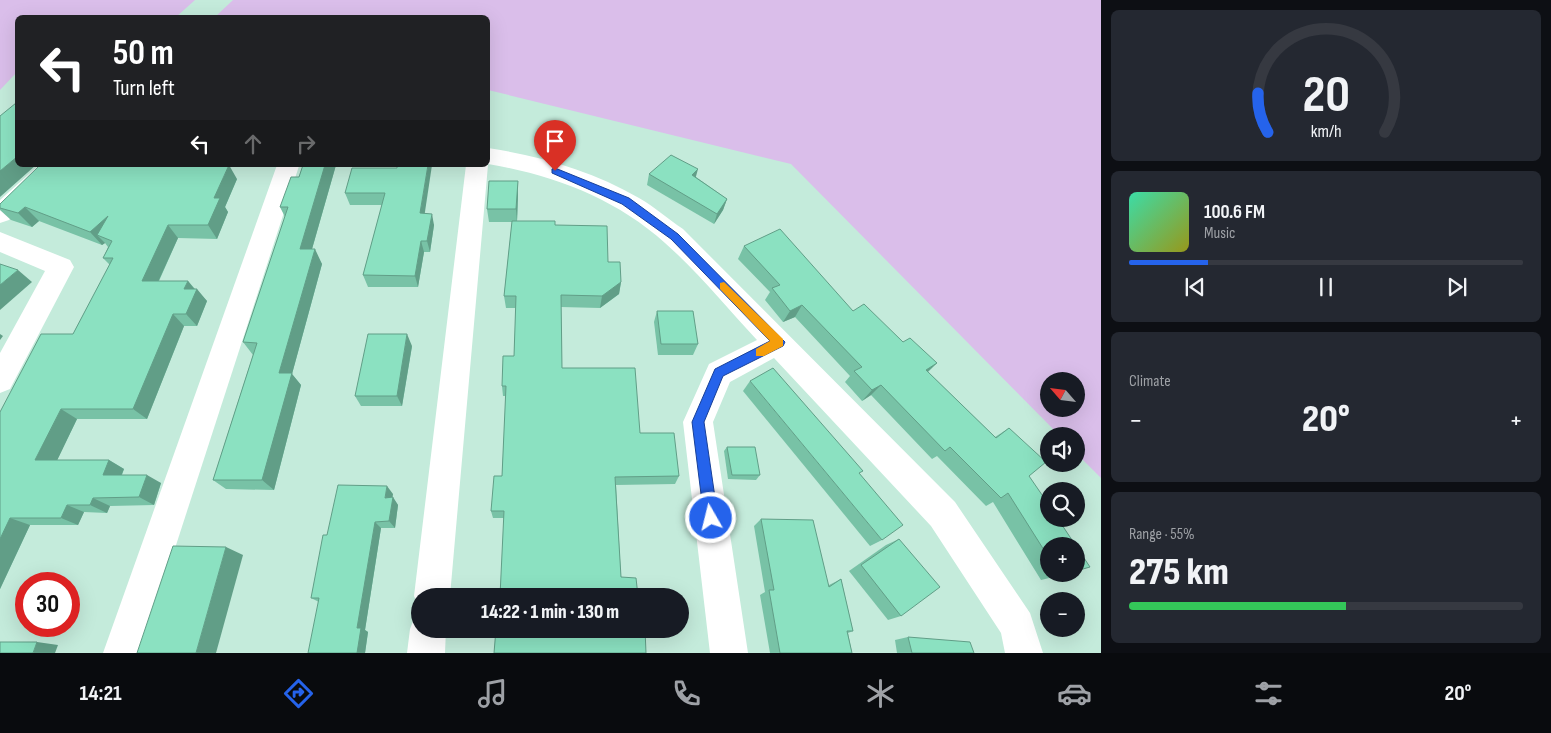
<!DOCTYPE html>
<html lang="en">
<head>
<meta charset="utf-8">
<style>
	body { margin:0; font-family:"Sofia Sans Condensed",sans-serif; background:#242831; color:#f1f3f6; height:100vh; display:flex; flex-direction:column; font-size:19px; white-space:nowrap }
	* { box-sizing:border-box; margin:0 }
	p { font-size:16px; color:#9ea1a6 }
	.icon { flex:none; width:28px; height:28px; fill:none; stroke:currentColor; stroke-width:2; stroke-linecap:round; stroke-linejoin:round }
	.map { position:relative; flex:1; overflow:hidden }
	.side { display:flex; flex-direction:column; gap:10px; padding:10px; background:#0d0f14; width:450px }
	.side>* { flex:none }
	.guide { position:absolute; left:15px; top:15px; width:475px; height:152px; border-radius:8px; box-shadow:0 5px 20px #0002; background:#202124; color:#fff; overflow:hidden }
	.needle { width:32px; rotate:298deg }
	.buttons { position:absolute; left:1040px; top:372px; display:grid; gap:10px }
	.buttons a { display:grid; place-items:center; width:45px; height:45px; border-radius:50%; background:#171b24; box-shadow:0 5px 20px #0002; font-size:25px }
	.speed { position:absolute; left:15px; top:572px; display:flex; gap:10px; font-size:25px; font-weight:700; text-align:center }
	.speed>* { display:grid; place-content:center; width:65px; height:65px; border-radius:50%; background:#171b24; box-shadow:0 5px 20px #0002; line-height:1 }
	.speed .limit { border:8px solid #d22; background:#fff; color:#111 }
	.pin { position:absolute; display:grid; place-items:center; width:42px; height:42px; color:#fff; margin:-51px -21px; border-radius:50% 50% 50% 0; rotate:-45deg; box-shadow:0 0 5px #0007 }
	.pin .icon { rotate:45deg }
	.me { position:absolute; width:55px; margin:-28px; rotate:352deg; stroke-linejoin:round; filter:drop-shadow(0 0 4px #0008) }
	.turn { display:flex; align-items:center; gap:18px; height:105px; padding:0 15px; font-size:22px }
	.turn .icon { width:65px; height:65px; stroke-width:2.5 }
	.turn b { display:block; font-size:35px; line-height:42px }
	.lanes { display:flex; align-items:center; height:48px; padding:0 15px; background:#0003; justify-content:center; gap:25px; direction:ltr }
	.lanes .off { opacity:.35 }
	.big { font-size:38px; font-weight:800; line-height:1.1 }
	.side .card { flex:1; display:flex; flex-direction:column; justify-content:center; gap:8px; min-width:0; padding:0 18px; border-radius:8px; background:#242831 }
	.side .dial { align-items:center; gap:0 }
	.dial svg { height:130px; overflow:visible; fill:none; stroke:#363941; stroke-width:7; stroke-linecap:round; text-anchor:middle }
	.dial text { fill:#f1f3f6; stroke:none }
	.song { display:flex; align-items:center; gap:15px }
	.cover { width:60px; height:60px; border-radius:8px; background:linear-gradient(135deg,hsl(160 70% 55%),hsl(60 70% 35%)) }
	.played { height:5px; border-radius:2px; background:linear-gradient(90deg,#2563eb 20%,#363941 20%) }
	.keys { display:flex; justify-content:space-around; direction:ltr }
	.heat { display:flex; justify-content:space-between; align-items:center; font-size:28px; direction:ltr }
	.charge { height:8px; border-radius:4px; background:linear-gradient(90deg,#34c759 55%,#363941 0) }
	.trip { position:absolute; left:411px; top:588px; width:278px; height:50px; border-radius:25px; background:#171b24; box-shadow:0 5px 20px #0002; font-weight:800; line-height:50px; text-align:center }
	.menu { display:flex; height:80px; justify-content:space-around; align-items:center; background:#090b0e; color:#9ea1a6 }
	.menu .icon { width:35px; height:35px }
	.menu .selected { color:#2563eb }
	.menu b { font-size:22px; color:#f1f3f6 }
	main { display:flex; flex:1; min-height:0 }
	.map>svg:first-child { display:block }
	.green { fill:#dabeea; fill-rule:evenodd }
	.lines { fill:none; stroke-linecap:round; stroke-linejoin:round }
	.street { fill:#fff; fill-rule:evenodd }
	.wall { fill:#78c2a6 }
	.shaded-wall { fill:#619e87 }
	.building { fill:#8be1c1; stroke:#619e87 }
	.route { fill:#2563eb; stroke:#184099 }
	.slow { fill:#f59e0b }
</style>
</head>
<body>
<main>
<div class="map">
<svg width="1101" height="653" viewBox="0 0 1101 653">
	<rect width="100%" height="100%" fill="#c4ebdb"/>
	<g class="green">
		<polygon points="0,0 195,0 176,17 18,18 17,72 0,90"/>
		<path d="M233,0H1101V478L1076,453V436H1060L791,164L488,90V18L215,17ZM1049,381H1076V409H1049Z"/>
	</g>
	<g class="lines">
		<g class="street">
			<path d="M488,148C540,156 593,171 639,198C655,207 668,219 683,229L955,502L1030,613L1043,653H1005L1001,633L931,526L774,358L730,382L713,422L748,653H710L683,422L709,364L757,340C727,308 698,272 665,243C615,198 553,175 488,164Z"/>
			<polygon points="488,164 488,165 450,596 420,596 420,609 414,596 466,165"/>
			<polygon points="39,165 64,165 9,220 0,223 0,200"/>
			<polygon points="277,165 299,166 141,653 103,653"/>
			<polygon points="0,232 70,260 74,267 10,389 0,393 0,353 45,271 0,252"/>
			<polygon points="420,614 420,629 446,629 445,653 407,653 410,629 415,616"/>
		</g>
	</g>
	<g class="wall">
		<polygon points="303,165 336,165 312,249 322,264 292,374 301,385 274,490 226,489 213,480 253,355 243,342 285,217 280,207 299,177"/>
		<polygon points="397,168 425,214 434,225 430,252 424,252 418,287 368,287 363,275 382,205 350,205 345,193"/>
		<polygon points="649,174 696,177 727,199 723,210 714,224 647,185"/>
		<polygon points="237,179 225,207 228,212 217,239 178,238 159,281 188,281 195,289 207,301 197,326 184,326 147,419 77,419 57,460 109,460 124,469 122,475 161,483 154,505 110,506 107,513 84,512 78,525 30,525 0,589 0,412 73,334 110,265 103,258 108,247 105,243 102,245 39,221 32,227 11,220 0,210 0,204"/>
		<polygon points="518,181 518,194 517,221 555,225 608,262 621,282 619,294 600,308 561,307 562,368 640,433 679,476 675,484 616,485 621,577 638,596 503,518 493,518 491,511 502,476 506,396 503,396 502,386 514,356 516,308 506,308 504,296 512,222 489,222 487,209"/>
		<polygon points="744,246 853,311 903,342 937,363 928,372 995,437 1009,428 1029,476 1049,546 1049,574 1066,574 1041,580 993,502 986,506 937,456 932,459 871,395 862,401 845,382 850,376 795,317 783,322 765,300 770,292 738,259"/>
		<polygon points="657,311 698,344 693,355 658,355 654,322"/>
		<polygon points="412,346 402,406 361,406 355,396"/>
		<polygon points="750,381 882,540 870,546 743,391"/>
		<polygon points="727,447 760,475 756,480 728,479 724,451"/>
		<polygon points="393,494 392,497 398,505 395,528 381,528 365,630 368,632 365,653 319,602 311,598 327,535"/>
		<polygon points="761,519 829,585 841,579 853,631 848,633 852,653 770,653 760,595 765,592 754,526"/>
		<polygon points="899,539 901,616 888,620 849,571 886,545"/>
		<polygon points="908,637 974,653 897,653 895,640"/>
	</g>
	<g class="shaded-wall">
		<polygon points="18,156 18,165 36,165 0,197 0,171"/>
		<polygon points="229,165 237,179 225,207 228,212 217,239 208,225 214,198"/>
		<polygon points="325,165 336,165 308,263 300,249"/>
		<polygon points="428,165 432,165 423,225 420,213"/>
		<polygon points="698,169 695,180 692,175"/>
		<polygon points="518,181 518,194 517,222 516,209"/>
		<polygon points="727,199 723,210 714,224 717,214"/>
		<polygon points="25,207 39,221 32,227 18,213"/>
		<polygon points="432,214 434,225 430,252 427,241"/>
		<polygon points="108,216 97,235 105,243 102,245 90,232"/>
		<polygon points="168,225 178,238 153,293 142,281"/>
		<polygon points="421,241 424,252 418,287 415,276"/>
		<polygon points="315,249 322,264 292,374 301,385 274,490 262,480 279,373"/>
		<polygon points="18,270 32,282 0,310 0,285"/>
		<polygon points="188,281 196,291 197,289 207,301 197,326 186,314 184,289"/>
		<polygon points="621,282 619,294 600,308 602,296"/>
		<polygon points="802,305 795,317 783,322 790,311"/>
		<polygon points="173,314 184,326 147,419 133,409"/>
		<polygon points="0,334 3,336 0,340"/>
		<polygon points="407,334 412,346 402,406 397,396"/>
		<polygon points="937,363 925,374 926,370"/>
		<polygon points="881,385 871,395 862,401 872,390"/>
		<polygon points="61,409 77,419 53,469 35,460"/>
		<polygon points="109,460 124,469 118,483 103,475"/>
		<polygon points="147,475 161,483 154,505 139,497"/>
		<polygon points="387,486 393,494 391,505 385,498"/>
		<polygon points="393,497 398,505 395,528 389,521"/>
		<polygon points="93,498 110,506 107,513 90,505"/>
		<polygon points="67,505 84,512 78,525 61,518"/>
		<polygon points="10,518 30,525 0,589 0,539"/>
		<polygon points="375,522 381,528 365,630 368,632 365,653 357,653 357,628"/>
		<polygon points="226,547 243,555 216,653 196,653"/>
		<polygon points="37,642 58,645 55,653 33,653"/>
	</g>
	<g class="building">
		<polygon points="16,103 18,103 18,156 0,171 0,116"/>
		<polygon points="671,155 698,169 692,175 727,199 717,214 649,174"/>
		<polygon points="40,165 229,165 214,198 220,198 208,225 168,225 142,281 188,281 184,289 197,289 186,314 173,314 133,409 61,409 35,460 109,460 103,475 147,475 139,497 93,498 90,505 67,505 61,518 10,518 0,539 0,412 41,334 73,334 113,258 103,258 112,241 97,235 108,216 90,232 25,207 18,213 0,208 0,204"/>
		<polygon points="303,165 325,165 300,249 315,249 279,373 292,373 262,480 213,480 257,343 243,342 288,207 280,207 291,177 299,177"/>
		<polygon points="397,165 428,165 420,213 432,214 427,241 421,241 415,276 363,275 385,193 345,193 352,168 397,168"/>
		<polygon points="489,181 518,181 516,209 487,209"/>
		<polygon points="512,221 555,221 555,225 607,226 608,262 620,262 621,282 602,296 561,295 562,368 635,368 640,433 674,433 679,476 615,477 621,577 636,578 638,596 500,596 504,511 491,511 494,476 502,476 506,386 502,386 503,356 514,356 516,296 504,296"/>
		<polygon points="780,229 853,311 864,304 903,342 910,338 937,363 926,370 996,438 1009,428 1046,462 1029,476 1049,505 1049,519 1058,519 1090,567 1076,571 1076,546 1049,546 1049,558 1008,493 1001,498 950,447 945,451 881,385 872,390 854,371 862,367 802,305 790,311 772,288 780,285 744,246"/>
		<polygon points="0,264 18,270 0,285"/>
		<polygon points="657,311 693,311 698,344 661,344"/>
		<polygon points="368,334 407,334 397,396 355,396"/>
		<polygon points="773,368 863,471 859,473 903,525 882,540 750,381"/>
		<polygon points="727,447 755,447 760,475 732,475"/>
		<polygon points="338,485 387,486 385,498 393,497 389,521 375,522 357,628 361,628 357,653 308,653 319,598 311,598 323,535 327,535"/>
		<polygon points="761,519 813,520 829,587 841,579 853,631 847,631 852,653 780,653 769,590 774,590"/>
		<polygon points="899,539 940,587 901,616 861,565"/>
		<polygon points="173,546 226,547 196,653 137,653"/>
		<polygon points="496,629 645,629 646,653 494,653"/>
		<polygon points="908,637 970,642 974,653 912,653"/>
		<polygon points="0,642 37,642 33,653 0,653"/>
	</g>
	<polygon class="route" points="555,168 629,198 678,234 785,342 783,346 723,376 704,422 718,518 716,523 711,525 706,523 704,518 692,422 715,369 770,341 671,239 622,204 552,173 552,169"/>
	<polygon class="slow" points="724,282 783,339 783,346 764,356 756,356 756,349 770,341 720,289 720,283"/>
</svg>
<div class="buttons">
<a><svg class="needle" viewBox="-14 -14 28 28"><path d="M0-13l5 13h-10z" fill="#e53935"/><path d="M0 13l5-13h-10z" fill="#9ea1a6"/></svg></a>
<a><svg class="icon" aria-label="sound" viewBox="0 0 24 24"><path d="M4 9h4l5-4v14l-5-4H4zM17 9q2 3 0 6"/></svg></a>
<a><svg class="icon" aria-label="search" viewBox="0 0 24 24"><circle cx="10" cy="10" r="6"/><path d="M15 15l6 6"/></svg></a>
<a>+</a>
<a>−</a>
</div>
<div class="speed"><div class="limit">30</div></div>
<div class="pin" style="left:555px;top:171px;background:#d93025"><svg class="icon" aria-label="arrive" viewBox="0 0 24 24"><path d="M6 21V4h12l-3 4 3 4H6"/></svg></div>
<svg class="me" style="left:711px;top:518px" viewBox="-20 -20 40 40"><circle r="17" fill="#2563eb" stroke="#fff" stroke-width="3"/><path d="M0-11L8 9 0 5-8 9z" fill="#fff"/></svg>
<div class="trip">14:22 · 1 min · 130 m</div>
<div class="guide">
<div class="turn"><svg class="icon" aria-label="left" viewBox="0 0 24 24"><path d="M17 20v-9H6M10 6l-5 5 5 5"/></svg><div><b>50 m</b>Turn left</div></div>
<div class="lanes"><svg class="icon" aria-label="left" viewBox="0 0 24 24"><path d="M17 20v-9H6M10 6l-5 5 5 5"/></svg><svg class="icon off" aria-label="ahead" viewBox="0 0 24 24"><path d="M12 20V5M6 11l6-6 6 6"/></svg><svg class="icon off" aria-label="right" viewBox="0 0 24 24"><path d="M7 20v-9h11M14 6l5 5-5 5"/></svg></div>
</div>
</div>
<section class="side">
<div class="card dial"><svg viewBox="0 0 100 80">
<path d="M14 69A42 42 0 1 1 86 69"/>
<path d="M14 69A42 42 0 0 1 8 45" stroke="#2563eb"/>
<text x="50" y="56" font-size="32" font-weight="700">20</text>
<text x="50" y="72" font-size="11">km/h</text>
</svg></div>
<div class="card">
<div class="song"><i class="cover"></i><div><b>100.6 FM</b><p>Music</p></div></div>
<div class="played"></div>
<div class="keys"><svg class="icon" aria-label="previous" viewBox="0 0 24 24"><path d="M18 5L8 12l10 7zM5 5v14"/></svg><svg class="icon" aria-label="pause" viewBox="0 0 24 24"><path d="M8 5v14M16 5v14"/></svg><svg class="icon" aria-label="next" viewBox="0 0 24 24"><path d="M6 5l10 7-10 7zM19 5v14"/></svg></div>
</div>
<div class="card"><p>Climate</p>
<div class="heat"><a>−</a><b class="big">20°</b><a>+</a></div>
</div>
<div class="card"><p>Range · 55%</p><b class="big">275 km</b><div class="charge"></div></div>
</section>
</main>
<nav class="menu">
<b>14:21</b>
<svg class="icon selected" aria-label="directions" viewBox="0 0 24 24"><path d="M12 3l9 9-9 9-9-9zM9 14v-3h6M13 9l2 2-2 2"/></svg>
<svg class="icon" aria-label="music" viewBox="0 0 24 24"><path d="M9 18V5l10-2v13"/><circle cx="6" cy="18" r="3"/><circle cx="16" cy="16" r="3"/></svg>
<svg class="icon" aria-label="phone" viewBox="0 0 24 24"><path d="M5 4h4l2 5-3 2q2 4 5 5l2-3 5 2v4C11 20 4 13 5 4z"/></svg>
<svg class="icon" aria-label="climate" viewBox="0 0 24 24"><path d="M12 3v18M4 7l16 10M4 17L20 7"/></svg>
<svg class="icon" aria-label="car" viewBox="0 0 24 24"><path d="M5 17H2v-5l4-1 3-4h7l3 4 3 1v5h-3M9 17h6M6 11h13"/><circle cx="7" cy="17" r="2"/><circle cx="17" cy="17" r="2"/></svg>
<svg class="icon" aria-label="filters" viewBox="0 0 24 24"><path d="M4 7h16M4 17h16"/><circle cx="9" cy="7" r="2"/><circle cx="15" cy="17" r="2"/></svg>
<b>20°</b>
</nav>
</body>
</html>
